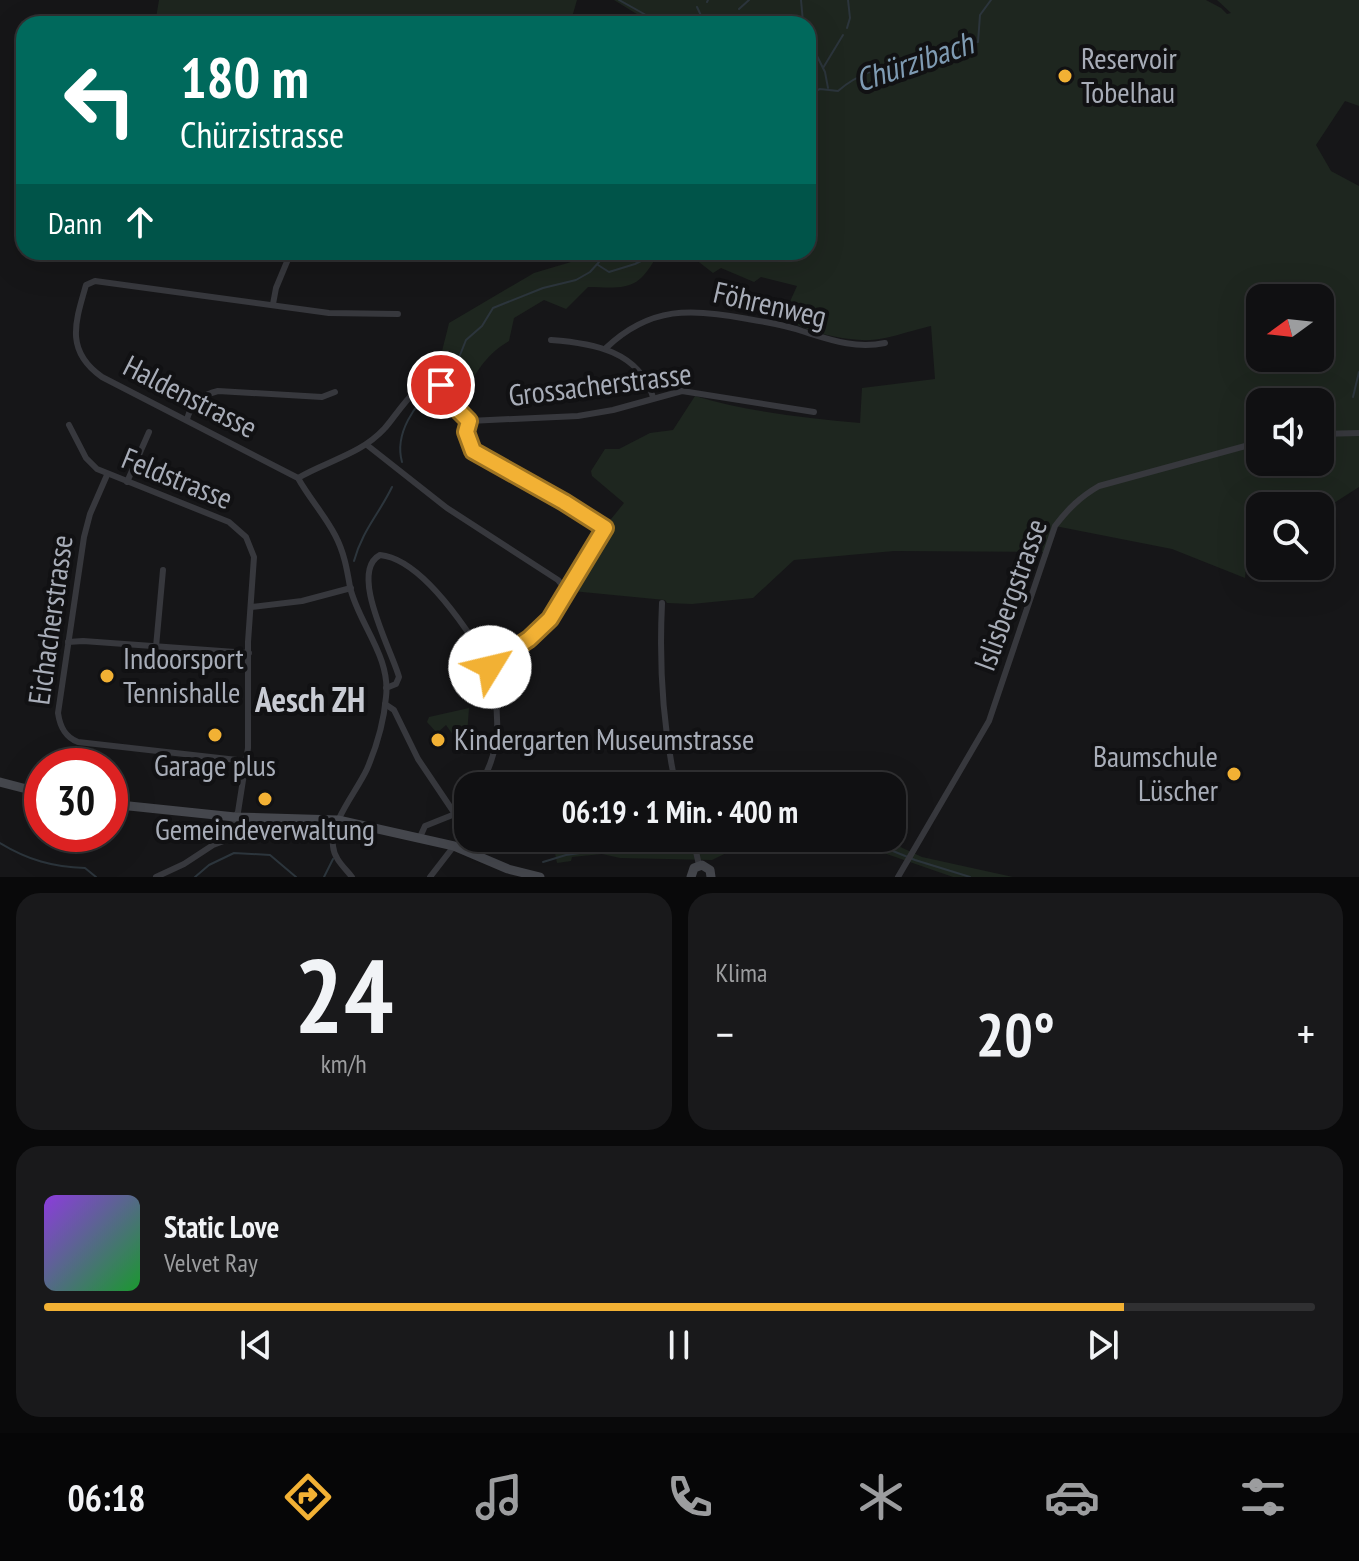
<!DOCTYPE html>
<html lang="de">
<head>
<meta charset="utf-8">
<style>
	body { margin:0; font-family:"PT Sans Narrow",sans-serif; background:#19191b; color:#f1f3f6; height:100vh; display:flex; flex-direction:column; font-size:30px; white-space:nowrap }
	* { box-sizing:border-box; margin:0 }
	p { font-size:26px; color:#9c9d9f }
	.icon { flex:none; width:44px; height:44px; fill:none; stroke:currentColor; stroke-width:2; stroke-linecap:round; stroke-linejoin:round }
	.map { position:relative; height:877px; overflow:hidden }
	.sheet { display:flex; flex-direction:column; gap:16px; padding:16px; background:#09090a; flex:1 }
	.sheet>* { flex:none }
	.guide { position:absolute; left:16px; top:16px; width:800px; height:244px; border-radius:24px; box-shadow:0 8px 32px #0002,0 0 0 2px #303032; background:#00695c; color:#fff; overflow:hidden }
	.needle { width:52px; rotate:255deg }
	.tools { position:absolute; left:1246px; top:284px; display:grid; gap:16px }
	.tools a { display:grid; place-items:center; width:88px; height:88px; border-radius:16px; background:#101012; box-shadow:0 8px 32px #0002,0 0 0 2px #303032; font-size:40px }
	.speed { position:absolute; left:24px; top:748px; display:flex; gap:16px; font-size:40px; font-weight:700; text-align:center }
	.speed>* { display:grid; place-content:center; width:104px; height:104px; border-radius:50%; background:#101012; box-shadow:0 8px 32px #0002,0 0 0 2px #303032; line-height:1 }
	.speed .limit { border:12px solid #d22; background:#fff; color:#111 }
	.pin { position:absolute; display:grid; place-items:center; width:68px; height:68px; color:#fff; margin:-34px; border:4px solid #fff; border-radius:50%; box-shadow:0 2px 8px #0007 }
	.me { position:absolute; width:88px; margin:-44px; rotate:54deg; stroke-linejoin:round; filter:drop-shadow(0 0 6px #0008) }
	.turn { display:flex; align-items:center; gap:28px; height:168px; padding:0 32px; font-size:36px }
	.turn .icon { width:104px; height:104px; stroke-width:2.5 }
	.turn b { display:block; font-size:56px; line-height:68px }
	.then { display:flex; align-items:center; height:76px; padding:0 32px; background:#0003; gap:16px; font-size:30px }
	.big { font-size:60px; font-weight:700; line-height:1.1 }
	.sheet .tile { flex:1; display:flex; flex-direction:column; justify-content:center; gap:12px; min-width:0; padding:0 28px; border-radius:24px; background:#19191b }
	.sheet .dial { align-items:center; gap:0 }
	.dial b { font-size:104px; line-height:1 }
	.song { display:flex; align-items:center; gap:24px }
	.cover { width:96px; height:96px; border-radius:12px; background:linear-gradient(135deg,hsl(270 70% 55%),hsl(130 70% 35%)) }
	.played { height:8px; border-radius:4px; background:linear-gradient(90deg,#f2b134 85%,#303032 85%) }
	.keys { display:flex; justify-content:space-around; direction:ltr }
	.heat { display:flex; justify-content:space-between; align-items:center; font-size:44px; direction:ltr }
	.sheet .tiles { flex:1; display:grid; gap:16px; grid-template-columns:1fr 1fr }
	.tile:last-child { grid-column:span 2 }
	.trip { position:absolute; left:454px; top:772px; width:452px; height:80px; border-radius:24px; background:#101012; box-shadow:0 8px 32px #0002,0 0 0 2px #303032; font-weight:700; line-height:80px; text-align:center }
	.dock { display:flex; height:128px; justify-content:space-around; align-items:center; background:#060607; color:#9c9d9f }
	.dock .icon { width:56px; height:56px }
	.dock .active { color:#f2b134 }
	.dock b { font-size:36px; color:#f1f3f6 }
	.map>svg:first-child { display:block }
	.green { fill:#1e261f; fill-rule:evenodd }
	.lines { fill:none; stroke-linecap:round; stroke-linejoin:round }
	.stream { stroke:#2c353c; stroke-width:2 }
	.street { stroke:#37383d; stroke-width:6 }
	.secondary { stroke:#45474d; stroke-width:9 }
	.route-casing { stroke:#9d7322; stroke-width:20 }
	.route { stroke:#f2b134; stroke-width:14 }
	.poi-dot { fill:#f2b134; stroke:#111113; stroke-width:3 }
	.labels { text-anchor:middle; stroke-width:8; stroke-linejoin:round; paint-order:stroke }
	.poi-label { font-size:30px; fill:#a8adb8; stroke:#111113; text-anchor:start }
	.street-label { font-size:30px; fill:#a8adb8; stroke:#111113 }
	.water-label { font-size:32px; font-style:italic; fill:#7f9bb3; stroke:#111113 }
	.quarter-label { font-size:34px; font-weight:bold; fill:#c9ccd4; stroke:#111113 }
</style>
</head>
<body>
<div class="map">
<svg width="1359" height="877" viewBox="0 0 1359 877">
	<rect width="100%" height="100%" fill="#161618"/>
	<g class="green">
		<polygon points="159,0 577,0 570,24 155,24"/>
		<path d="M614,0H1206L1221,8L1227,14L1231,13L1217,0H1359V106L1345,101L1316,145L1331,171L1359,186V487L1320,512V506H1268L1252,500L1245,578L1172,549L1055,526L1046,552L894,551L794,560L753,598L692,604L667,603L665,600L572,591L569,584L599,534L624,503L592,476L591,471L605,449H619L650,433L673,430L695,396C749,412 804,418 860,423L862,388L935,379L931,326C912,330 881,342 862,340C838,339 803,331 783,317L797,286L761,277L754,282L721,268L713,273L686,252H808V24H653ZM1260,298H1320V358H1260ZM1260,402H1320V462H1260Z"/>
		<path d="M588,252H659C638,291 629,288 588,287L566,309L544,300L514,318L509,341C483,356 471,380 459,406C430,378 441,358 449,323L534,273L581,259Z"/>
		<polygon points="469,708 467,735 465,735 463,749 446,725 437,733 427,722 429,717"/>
		<polygon points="637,838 881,838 922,857 1013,877 953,877 881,852 755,839 712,860 620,858 602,854 572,857 571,861 557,863 555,853"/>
	</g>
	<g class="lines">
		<g class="stream">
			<polyline points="619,0 662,24"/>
			<polyline points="801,0 803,22"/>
			<polyline points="707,2 708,0"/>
			<polyline points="697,7 705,24"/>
			<polyline points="739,9 749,0"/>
			<polyline points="724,24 733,15"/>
			<polyline points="847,28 850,18 848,0"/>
			<polyline points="808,38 825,72 828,88"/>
			<polyline points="823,68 843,35"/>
			<path d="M808,94L820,89L838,91C857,74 886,64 911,64L916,54L932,61L937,51C950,54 955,49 963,39L971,43L978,42L980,15L991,0"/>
			<polyline points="598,265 609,272 635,264 647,258"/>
			<polyline points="441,382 460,355 466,340 482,326 493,308 543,288 576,280 590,272 608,252"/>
			<polyline points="1353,397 1359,372"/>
			<path d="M402,462C394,433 415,404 436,386"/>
			<path d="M354,561C362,531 379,514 392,487"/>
			<polyline points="814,838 866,840 915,860 970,877"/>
			<path d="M0,843C28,860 53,867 85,868L96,877"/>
			<polyline points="699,847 732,838"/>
			<polyline points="543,862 566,855 622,847 644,853 692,848"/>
			<polyline points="195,877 209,865 234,853 270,855 296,877"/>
			<polyline points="324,877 333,859"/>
		</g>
		<g class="street">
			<polyline points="273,304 276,288 291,252"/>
			<path d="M551,340C593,343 639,351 653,397"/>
			<path d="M606,348C650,306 692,308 748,319C766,322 785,325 802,331C831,340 855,349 885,343"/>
			<path d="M187,419C192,402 202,395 218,391L322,397L335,392"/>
			<path d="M469,421C465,436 468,447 480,457L564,502L605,528L550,619L529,639L489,665C499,707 504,748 479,786"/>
			<polyline points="69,425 86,458 97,469 229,522 246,537 254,557 248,642 248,748 238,812 233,821 229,839 213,845 184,864 156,877"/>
			<polyline points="1320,434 1359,433"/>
			<polyline points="367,445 447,508 558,580 567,591"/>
			<path d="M107,475L90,514L84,537L58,713C60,727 65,737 78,742L246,761"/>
			<path d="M298,478C327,461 361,454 384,429C395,418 419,375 438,383C446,386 457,412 469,421L578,416L613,410L682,391L814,412"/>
			<polyline points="127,482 149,432"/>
			<path d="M662,603C659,666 662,724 676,786"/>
			<polyline points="251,607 302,601 351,588"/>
			<polyline points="68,642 83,641 249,653"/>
			<polyline points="156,647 163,570"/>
			<path d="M386,688L396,684L399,677C392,651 348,572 380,555C422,559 469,632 489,665"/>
			<polyline points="385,704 394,710 418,759 455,814"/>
			<polyline points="420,837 425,826 455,814 468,803"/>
			<polyline points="693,838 699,865"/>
			<path d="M352,877C345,868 334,859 333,846C330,822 357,791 367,769C376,748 384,720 386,697C391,656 358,623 350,587C347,569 344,552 335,535C324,514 309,498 298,478L102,377C65,351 75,323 86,285L95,281L329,313L398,314"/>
			<polyline points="430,877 454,846"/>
			<path d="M898,877L989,721L1055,526C1068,509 1080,497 1099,486L1260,442"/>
		</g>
		<g class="secondary">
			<polyline points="0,782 42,793"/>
			<polyline points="110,804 235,817 338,820 454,846 508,869 540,877"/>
			<polyline points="691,877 694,868 702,865 710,870 711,877"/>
		</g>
	</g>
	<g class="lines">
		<defs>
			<polyline id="route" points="441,385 453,405 469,421 466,432 473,451 564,502 605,528 550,619 529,639 489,665 490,667"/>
		</defs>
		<use href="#route" class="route-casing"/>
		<use href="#route" class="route"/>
	</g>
	<g class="poi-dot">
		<circle cx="1065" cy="76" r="8"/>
		<circle cx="107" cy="676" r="8"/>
		<circle cx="215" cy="735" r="8"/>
		<circle cx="438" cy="740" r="8"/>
		<circle cx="1234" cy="774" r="8"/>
		<circle cx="265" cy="799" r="8"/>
	</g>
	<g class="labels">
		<g class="poi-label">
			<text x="1081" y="69">Reservoir<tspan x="1081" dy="34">Tobelhau</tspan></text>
			<text x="123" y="669">Indoorsport<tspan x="123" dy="34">Tennishalle</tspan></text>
			<text x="454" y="750">Kindergarten Museumstrasse</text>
			<text x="1218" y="767" text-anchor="end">Baumschule<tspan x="1218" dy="34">Lüscher</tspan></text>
			<text x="215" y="776" text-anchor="middle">Garage plus</text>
			<text x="265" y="840" text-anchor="middle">Gemeindeverwaltung</text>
		</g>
		<g class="street-label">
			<text transform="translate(770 305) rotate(13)" y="10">Föhrenweg</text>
			<text transform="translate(600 385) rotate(-7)" y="10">Grossacherstrasse</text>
			<text transform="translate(190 397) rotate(27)" y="10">Haldenstrasse</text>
			<text transform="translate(177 479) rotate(22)" y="10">Feldstrasse</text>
			<text transform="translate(1011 595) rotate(-70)" y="10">Islisbergstrasse</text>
			<text transform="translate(51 620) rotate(-82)" y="10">Eichacherstrasse</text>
		</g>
		<g class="water-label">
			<text transform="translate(914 62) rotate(-19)" y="11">Chürzibach</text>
		</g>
		<g class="quarter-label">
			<text x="310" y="712">Aesch ZH</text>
		</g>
	</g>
</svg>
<div class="tools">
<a><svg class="needle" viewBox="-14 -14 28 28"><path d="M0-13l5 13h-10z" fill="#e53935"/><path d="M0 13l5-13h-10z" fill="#9c9d9f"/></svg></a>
<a><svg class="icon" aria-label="sound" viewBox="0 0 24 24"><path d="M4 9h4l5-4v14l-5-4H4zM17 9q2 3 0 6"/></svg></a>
<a><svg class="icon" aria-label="search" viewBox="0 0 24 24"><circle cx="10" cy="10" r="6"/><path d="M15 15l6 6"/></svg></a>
</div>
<div class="speed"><div class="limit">30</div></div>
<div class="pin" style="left:441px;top:385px;background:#d93025"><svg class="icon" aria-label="arrive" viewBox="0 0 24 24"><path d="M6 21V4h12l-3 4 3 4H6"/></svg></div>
<svg class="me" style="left:490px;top:667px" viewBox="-20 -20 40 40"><circle r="19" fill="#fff"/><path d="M0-13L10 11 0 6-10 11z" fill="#f2b134"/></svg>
<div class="trip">06:19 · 1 Min. · 400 m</div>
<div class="guide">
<div class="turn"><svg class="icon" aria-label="left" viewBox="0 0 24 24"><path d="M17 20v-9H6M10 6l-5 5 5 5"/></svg><div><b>180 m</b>Chürzistrasse</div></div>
<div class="then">Dann<svg class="icon" aria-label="ahead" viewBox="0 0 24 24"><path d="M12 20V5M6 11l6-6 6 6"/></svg></div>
</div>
</div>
<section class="sheet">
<div class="tiles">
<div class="tile dial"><b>24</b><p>km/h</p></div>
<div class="tile"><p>Klima</p>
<div class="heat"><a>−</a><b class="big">20°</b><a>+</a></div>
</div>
<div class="tile">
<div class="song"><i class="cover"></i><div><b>Static Love</b><p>Velvet Ray</p></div></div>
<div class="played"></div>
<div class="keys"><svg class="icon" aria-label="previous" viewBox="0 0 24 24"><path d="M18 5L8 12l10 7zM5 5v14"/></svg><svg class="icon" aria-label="pause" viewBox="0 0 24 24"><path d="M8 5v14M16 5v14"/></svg><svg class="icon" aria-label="next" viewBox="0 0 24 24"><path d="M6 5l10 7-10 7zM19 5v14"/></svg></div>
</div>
</div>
</section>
<nav class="dock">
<b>06:18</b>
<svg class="icon active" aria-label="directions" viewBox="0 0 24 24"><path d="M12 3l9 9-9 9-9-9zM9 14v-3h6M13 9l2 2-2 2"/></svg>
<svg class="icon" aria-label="music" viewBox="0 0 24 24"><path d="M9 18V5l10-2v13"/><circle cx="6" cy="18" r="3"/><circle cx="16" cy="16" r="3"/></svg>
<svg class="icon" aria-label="phone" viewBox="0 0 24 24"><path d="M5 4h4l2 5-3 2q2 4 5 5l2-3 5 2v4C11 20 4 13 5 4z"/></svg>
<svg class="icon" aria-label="climate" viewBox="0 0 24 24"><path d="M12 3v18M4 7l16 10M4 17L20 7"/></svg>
<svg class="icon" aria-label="car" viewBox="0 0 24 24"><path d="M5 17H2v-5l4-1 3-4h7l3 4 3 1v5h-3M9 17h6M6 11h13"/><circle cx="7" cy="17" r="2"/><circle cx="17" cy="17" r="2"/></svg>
<svg class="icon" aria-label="filters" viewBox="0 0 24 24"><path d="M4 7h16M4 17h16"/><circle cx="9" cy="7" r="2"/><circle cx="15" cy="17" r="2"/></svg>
</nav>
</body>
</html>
